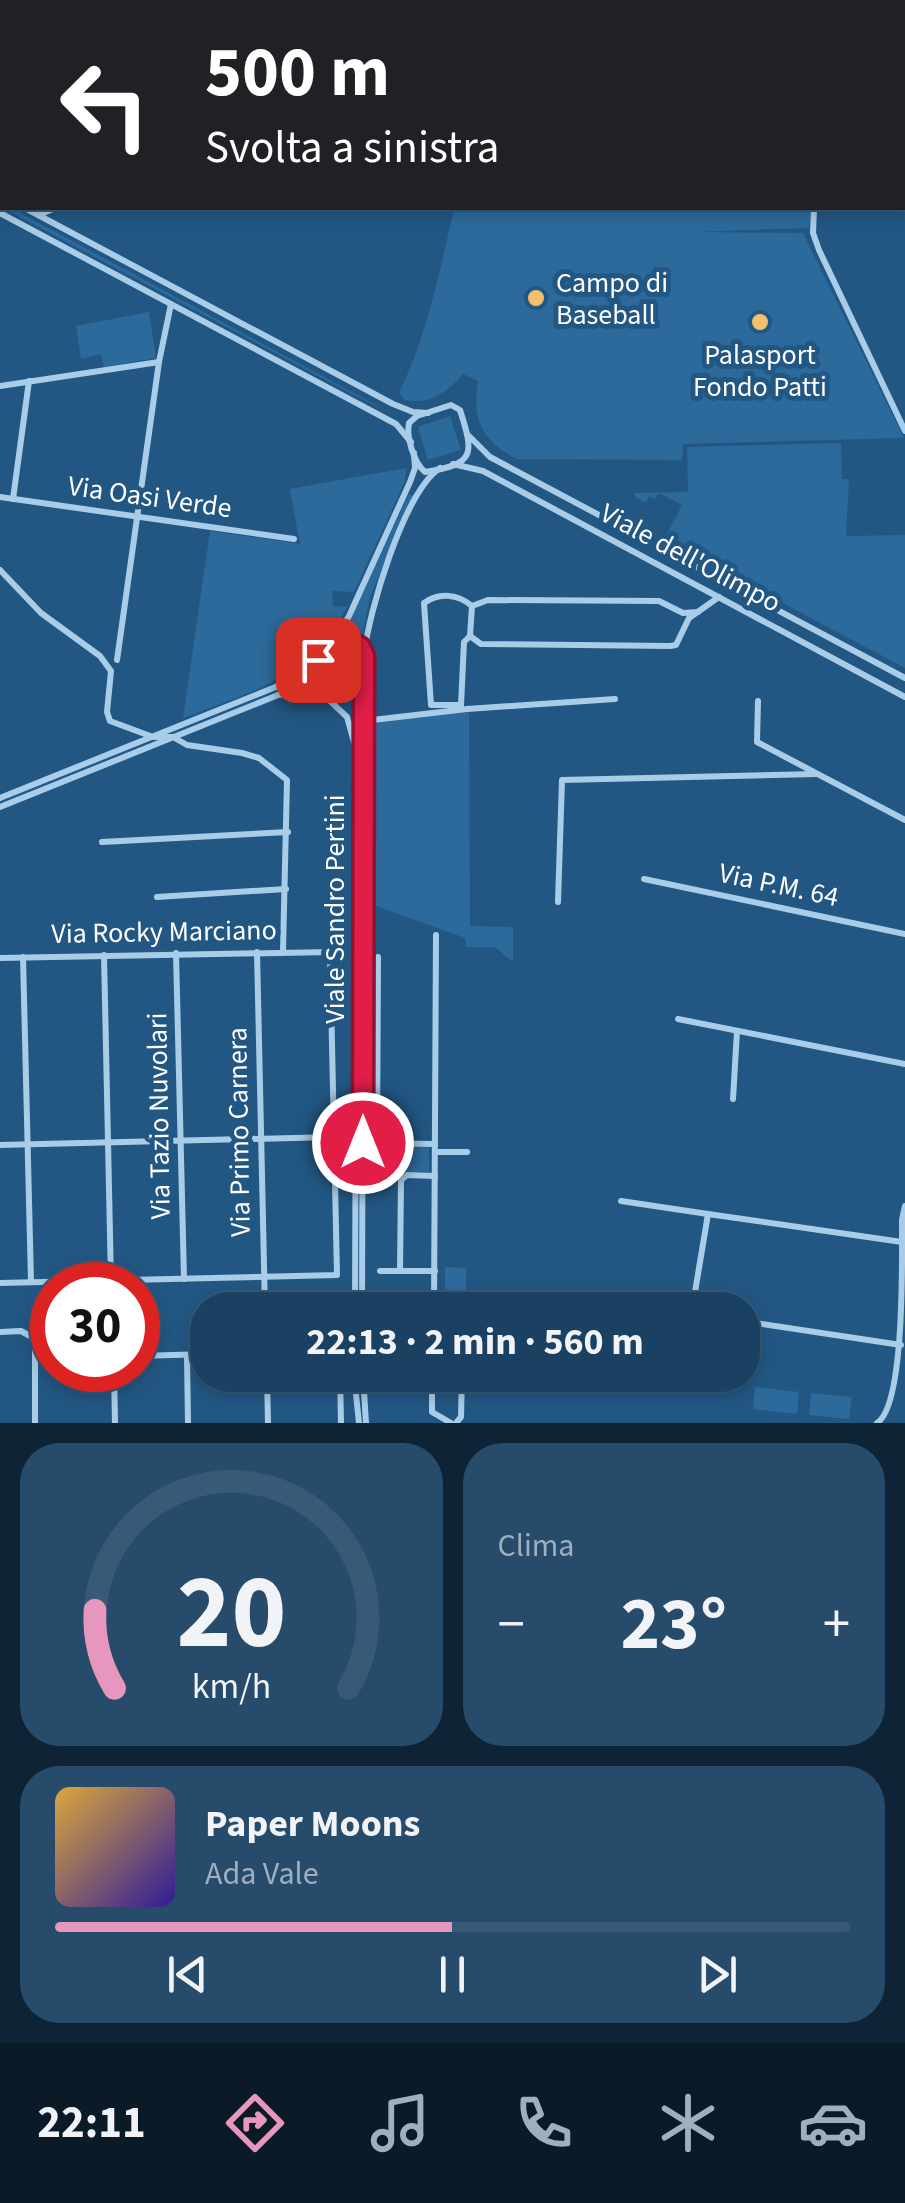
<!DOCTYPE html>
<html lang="it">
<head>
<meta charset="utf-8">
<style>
	body { margin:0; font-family:"Source Sans 3",sans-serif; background:#274c6b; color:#f1f3f6; height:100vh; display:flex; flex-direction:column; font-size:38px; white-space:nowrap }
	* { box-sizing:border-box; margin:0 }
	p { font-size:32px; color:#9fafbe }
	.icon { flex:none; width:55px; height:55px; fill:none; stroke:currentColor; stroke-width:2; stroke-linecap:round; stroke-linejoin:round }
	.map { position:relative; height:1423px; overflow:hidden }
	.details { display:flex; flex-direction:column; gap:20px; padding:20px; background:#0e2436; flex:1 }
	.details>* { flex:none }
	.hud { position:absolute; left:0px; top:0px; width:905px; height:210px; box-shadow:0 5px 15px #0003,0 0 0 2px #385a77; background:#202124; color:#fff; overflow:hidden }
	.speed { position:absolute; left:30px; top:1262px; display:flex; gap:20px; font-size:50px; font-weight:700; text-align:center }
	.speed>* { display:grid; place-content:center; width:130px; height:130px; border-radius:50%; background:#1a4162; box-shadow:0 5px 15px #0003,0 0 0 2px #385a77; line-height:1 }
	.speed .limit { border:15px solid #d22; background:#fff; color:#111 }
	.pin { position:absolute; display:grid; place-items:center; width:85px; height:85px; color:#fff; margin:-42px; border-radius:20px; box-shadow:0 5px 15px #0006 }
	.me { position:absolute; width:110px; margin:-55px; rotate:0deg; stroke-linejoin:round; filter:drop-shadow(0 0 8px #0008) }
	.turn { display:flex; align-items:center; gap:35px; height:210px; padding:0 40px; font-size:45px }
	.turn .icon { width:130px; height:130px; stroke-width:2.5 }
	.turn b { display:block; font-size:70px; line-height:85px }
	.big { font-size:75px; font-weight:700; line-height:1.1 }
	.details .widget { flex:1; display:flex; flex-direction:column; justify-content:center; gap:15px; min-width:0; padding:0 35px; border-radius:40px; background:#274c6b }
	.details .dial { align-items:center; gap:0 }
	.dial svg { height:260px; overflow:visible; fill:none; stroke:#385a77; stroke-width:7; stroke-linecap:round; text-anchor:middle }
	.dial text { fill:#f1f3f6; stroke:none }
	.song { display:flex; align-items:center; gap:30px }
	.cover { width:120px; height:120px; border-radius:15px; background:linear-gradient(135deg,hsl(40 70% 55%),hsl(250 70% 35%)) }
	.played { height:10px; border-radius:5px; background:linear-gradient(90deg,#e797bd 50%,#385a77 50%) }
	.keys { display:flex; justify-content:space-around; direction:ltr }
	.heat { display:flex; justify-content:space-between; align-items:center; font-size:55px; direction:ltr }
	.details .tiles { flex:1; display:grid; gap:20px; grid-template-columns:1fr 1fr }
	.widget:last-child { grid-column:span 2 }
	.trip { position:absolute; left:190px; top:1292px; width:570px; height:100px; border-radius:40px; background:#1a4162; box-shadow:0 5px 15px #0003,0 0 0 2px #385a77; font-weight:700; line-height:100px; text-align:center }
	.dock { display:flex; height:160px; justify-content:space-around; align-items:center; background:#0a1a27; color:#9fafbe }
	.dock .icon { width:70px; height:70px }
	.dock .current { color:#e797bd }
	.dock b { font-size:45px; color:#f1f3f6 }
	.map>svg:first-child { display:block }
	.green { fill:#2c6a9b }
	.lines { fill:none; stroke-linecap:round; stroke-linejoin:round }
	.minor { stroke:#a9cde8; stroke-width:6 }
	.route-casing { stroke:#92132f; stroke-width:25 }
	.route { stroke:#e11d48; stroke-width:18 }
	.poi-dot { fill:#f4be6b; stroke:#225783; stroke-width:4 }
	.labels { text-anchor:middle; stroke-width:10; stroke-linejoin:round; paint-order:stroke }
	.poi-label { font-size:28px; fill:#fff; stroke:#225783; text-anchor:start }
	.street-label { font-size:28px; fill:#fff; stroke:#225783 }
</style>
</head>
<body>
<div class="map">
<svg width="905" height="1423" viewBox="0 0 905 1423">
	<rect width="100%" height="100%" fill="#225783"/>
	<g class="green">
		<polygon points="3,208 11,208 402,419 352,394"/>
		<path d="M454,208H811L809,228L693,232L803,233L904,438L683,444L682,460L517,459C483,442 471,419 478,381L463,374C448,392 429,405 405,400L399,393C427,335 440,271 454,208Z"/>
		<polygon points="149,312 156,358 104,367 101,354 81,359 76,326"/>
		<polygon points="450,416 461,450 428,460 418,427"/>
		<polygon points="841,443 842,479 849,479 846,536 905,535 905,668 664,540 682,505 659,493 655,499 649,496 646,503 635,497 635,493 688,492 687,447"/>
		<path d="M406,468L405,481L354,592L332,591L333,606L347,607C312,678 252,691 183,718L210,531L300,544L290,489Z"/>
		<polygon points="409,494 413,496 370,597 361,644 341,638"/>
		<path d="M345,646L356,653V675L343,689L329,692L321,681C320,664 328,650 345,646Z"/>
		<polygon points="469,712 470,926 513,927 513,962 495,947 466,947 465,938 371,904 371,721"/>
		<rect x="374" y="1147" width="55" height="25"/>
		<polygon points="445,1267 466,1268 466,1310 445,1310"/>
		<polygon points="755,1387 799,1392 797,1414 753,1409"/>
		<polygon points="811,1393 852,1397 849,1419 809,1415"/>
	</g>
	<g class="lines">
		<g class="minor">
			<polyline points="295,0 296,2"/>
			<polyline points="408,0 409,2"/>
			<polyline points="822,0 823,2"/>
			<polyline points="202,2 204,0"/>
			<polyline points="495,2 504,0"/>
			<polyline points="0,6 2,16"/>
			<polyline points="0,126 2,127"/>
			<polyline points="0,138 2,137"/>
			<polyline points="0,194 2,196"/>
			<polyline points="25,208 393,404 413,412 428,413"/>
			<polyline points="814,208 813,233 819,250 905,431"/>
			<polyline points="0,213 396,424 411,442"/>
			<polyline points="39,215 55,208"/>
			<polyline points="0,386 159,362"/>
			<path d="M451,405L460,410C474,454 476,464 425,472C414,463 406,437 409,423L417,416Z"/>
			<polyline points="467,434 490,457 905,678"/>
			<polyline points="453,464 483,471 905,697"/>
			<polyline points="0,497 294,539"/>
			<polyline points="13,499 29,381"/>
			<polyline points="0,570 41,613 100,656 111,671 107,712 110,721 153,737 173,737 187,745 242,753 259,758 287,780 283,951"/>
			<polyline points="698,612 683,613 659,601 488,600 472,606 470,636 481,644 670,646 676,645 689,618 719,597"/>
			<path d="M470,636L464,642L461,705H431L424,603C439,592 458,594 472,606"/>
			<path d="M341,641H350L359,647L364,671C358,688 346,699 327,698L317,688C312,666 320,649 341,641Z"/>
			<polyline points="330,646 349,616 410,482 415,468 414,453"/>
			<path d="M364,656C368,613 404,492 440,468"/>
			<polyline points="117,660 159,362 171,304"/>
			<polyline points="327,698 347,717 357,753 355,1310"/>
			<polyline points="758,701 757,742 905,820"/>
			<polyline points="364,721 467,709 615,699"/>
			<polyline points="0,798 278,686 318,660"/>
			<polyline points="0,807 278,695 303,691 323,696"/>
			<polyline points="102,842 288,832"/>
			<polyline points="644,879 905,934"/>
			<polyline points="157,897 286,889"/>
			<polyline points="558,902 562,780 817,774"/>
			<polyline points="257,952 265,1310"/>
			<polyline points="176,953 184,1279"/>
			<polyline points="104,955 111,1281"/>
			<polyline points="23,957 31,1282"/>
			<polyline points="0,958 330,952 337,1275 0,1283"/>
			<polyline points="678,1019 905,1064"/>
			<polyline points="733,1099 737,1031"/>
			<polyline points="363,1143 435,1144"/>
			<polyline points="377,1143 378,957"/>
			<polyline points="0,1145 334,1137"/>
			<polyline points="435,1152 467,1152"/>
			<polyline points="621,1201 708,1214"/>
			<polyline points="380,1271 435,1271"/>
			<polyline points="400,1271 401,1180 407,1175 435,1176"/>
			<polyline points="362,1310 364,671"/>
			<polyline points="434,1310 436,935"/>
			<polyline points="692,1310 708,1214 902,1242"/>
			<polyline points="742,1321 901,1345"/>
			<polyline points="0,1332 21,1331 43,1343 52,1343"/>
			<polyline points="35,1337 35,1423"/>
			<polyline points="35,1337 39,1333 52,1333"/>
			<polyline points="187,1355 188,1423"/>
			<polyline points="138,1356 208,1354"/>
			<polyline points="114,1370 115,1423"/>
			<polyline points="267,1375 268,1423"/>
			<polyline points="340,1375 341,1423"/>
			<polyline points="354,1375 359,1423"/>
			<polyline points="363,1375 366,1423"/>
			<polyline points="432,1375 432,1412 451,1423"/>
			<polyline points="456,1423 461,1417 462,1375"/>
			<path d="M877,1423C905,1406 902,1259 902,1220L905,1206"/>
		</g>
	</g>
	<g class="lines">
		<defs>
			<polyline id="route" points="318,660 330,646 345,640 360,647 364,656 363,1143"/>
		</defs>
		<use href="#route" class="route-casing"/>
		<use href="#route" class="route"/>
	</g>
	<g class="poi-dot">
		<circle cx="536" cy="298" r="10"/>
		<circle cx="760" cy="322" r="10"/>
	</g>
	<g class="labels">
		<g class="poi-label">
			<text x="556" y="292">Campo di<tspan x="556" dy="32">Baseball</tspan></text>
			<text x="760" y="364" text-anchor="middle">Palasport<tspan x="760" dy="32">Fondo Patti</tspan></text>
		</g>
		<g class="street-label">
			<text transform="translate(150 496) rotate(8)" y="10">Via Oasi Verde</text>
			<text transform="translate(691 557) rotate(28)" y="10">Viale dell'Olimpo</text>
			<text transform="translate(779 884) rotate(12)" y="10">Via P.M. 64</text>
			<text transform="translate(334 909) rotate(-90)" y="10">Viale Sandro Pertini</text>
			<text transform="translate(164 931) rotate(-1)" y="10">Via Rocky Marciano</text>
			<text transform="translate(158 1116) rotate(-91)" y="10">Via Tazio Nuvolari</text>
			<text transform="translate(238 1132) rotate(-91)" y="10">Via Primo Carnera</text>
		</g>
	</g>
</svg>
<div class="speed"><div class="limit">30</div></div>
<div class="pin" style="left:318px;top:660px;background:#d93025"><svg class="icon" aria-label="arrive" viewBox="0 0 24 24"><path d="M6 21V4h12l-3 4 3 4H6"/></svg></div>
<svg class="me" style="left:363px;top:1143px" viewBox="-20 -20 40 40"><circle r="17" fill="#e11d48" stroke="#fff" stroke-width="3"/><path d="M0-11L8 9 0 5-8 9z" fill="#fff"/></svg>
<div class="trip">22:13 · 2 min · 560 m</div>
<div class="hud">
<div class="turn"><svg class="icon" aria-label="left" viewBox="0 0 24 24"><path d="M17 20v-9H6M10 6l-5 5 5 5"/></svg><div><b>500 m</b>Svolta a sinistra</div></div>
</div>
</div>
<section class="details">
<div class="tiles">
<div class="widget dial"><svg viewBox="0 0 100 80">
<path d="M14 69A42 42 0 1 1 86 69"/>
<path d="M14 69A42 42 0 0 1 8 45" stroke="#e797bd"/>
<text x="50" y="56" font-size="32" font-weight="700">20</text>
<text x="50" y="72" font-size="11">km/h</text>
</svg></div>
<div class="widget"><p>Clima</p>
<div class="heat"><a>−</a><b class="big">23°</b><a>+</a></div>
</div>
<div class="widget">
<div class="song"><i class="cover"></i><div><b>Paper Moons</b><p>Ada Vale</p></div></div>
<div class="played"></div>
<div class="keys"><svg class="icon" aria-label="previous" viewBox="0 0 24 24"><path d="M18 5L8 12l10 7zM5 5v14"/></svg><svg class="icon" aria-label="pause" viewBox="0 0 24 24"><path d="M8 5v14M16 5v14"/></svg><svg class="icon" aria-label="next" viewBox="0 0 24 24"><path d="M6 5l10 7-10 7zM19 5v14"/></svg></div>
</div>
</div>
</section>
<nav class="dock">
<b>22:11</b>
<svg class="icon current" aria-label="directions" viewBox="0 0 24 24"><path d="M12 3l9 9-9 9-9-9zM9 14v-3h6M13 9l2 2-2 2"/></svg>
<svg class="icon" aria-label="music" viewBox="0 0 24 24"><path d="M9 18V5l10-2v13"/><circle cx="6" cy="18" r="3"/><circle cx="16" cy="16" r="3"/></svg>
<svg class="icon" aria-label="phone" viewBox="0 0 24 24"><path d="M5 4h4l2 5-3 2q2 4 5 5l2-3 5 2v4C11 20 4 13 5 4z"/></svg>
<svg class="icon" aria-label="climate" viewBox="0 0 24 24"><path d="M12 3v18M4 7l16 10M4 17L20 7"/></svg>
<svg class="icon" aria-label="car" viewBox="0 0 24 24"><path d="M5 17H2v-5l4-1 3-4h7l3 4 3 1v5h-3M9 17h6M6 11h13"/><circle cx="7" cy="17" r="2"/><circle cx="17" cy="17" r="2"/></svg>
</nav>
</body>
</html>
